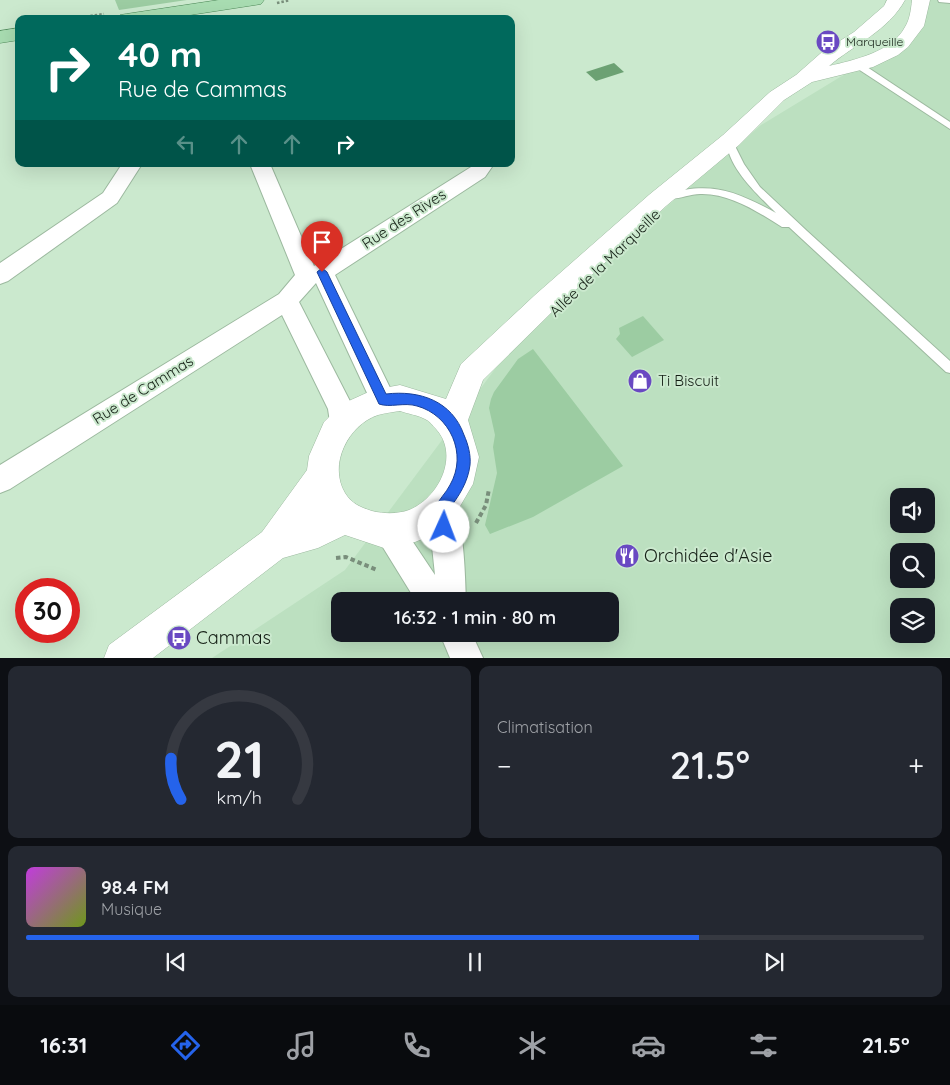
<!DOCTYPE html>
<html lang="fr">
<head>
<meta charset="utf-8">
<style>
	body { margin:0; font-family:Quicksand,sans-serif; background:#242831; color:#f1f3f6; height:100vh; display:flex; flex-direction:column; font-size:19px; white-space:nowrap }
	* { box-sizing:border-box; margin:0 }
	p { font-size:16px; color:#9ea1a6 }
	.icon { flex:none; width:28px; height:28px; fill:none; stroke:currentColor; stroke-width:2; stroke-linecap:round; stroke-linejoin:round }
	.map { position:relative; height:658px; overflow:hidden }
	.sheet { display:flex; flex-direction:column; gap:8px; padding:8px; background:#0d0f14; flex:1 }
	.sheet>* { flex:none }
	.banner { position:absolute; left:15px; top:15px; width:500px; height:152px; border-radius:10px; box-shadow:0 5px 20px #0002; background:#00695c; color:#fff; overflow:hidden }
	.tools { position:absolute; left:890px; top:488px; display:grid; gap:10px }
	.tools a { display:grid; place-items:center; width:45px; height:45px; border-radius:10px; background:#171b24; box-shadow:0 5px 20px #0002; font-size:25px }
	.speed { position:absolute; left:15px; top:578px; display:flex; gap:10px; font-size:25px; font-weight:700; text-align:center }
	.speed>* { display:grid; place-content:center; width:65px; height:65px; border-radius:50%; background:#171b24; box-shadow:0 5px 20px #0002; line-height:1 }
	.speed .limit { border:8px solid #d22; background:#fff; color:#111 }
	.pin { position:absolute; display:grid; place-items:center; width:42px; height:42px; color:#fff; margin:-51px -21px; border-radius:50% 50% 50% 0; rotate:-45deg; box-shadow:0 0 5px #0007 }
	.pin .icon { rotate:45deg }
	.me { position:absolute; width:55px; margin:-28px; rotate:2deg; stroke-linejoin:round; filter:drop-shadow(0 0 4px #0008) }
	.turn { display:flex; align-items:center; gap:18px; height:105px; padding:0 20px; font-size:22px }
	.turn .icon { width:65px; height:65px; stroke-width:2.5 }
	.turn b { display:block; font-size:35px; line-height:42px }
	.lanes { display:flex; align-items:center; height:48px; padding:0 20px; background:#0003; justify-content:center; gap:25px; direction:ltr }
	.lanes .off { opacity:.35 }
	.big { font-size:38px; font-weight:600; line-height:1.1 }
	.sheet .widget { flex:1; display:flex; flex-direction:column; justify-content:center; gap:8px; min-width:0; padding:0 18px; border-radius:10px; background:#242831 }
	.sheet .dial { align-items:center; gap:0 }
	.dial svg { height:130px; overflow:visible; fill:none; stroke:#363941; stroke-width:7; stroke-linecap:round; text-anchor:middle }
	.dial text { fill:#f1f3f6; stroke:none }
	.song { display:flex; align-items:center; gap:15px }
	.cover { width:60px; height:60px; border-radius:8px; background:linear-gradient(135deg,hsl(290 70% 55%),hsl(80 70% 35%)) }
	.played { height:5px; border-radius:2px; background:linear-gradient(90deg,#2563eb 75%,#363941 75%) }
	.keys { display:flex; justify-content:space-around; direction:ltr }
	.heat { display:flex; justify-content:space-between; align-items:center; font-size:28px; direction:ltr }
	.sheet .tiles { flex:1; display:grid; gap:8px; grid-template-columns:1fr 1fr }
	.widget:last-child { grid-column:span 2 }
	.trip { position:absolute; left:331px; top:592px; width:288px; height:50px; border-radius:10px; background:#171b24; box-shadow:0 5px 20px #0002; font-weight:600; line-height:50px; text-align:center }
	.dock { display:flex; height:80px; justify-content:space-around; align-items:center; background:#090b0e; color:#9ea1a6 }
	.dock .icon { width:35px; height:35px }
	.dock .selected { color:#2563eb }
	.dock b { font-size:22px; color:#f1f3f6 }
	.map>svg:first-child { display:block }
	.built { fill:#bce0c0; fill-rule:evenodd }
	.green { fill:#9ccca2 }
	.water { fill:#6ca173 }
	.lines { fill:none; stroke-linecap:round; stroke-linejoin:round }
	.lane-casing { stroke:#9cb99f; stroke-width:2 }
	.street-casing { stroke:#9cb99f; stroke-width:2 }
	.secondary-casing { stroke:#9cb99f; stroke-width:1 }
	.primary-casing { stroke:#4e8a59; stroke-width:1 }
	.path-far1 { stroke:#798e7b; stroke-width:2.5; stroke-dasharray:2.5 2; stroke-linecap:butt }
	.path { stroke:#798e7b; stroke-width:4; stroke-dasharray:4.5 3; stroke-linecap:butt }
	.lane { fill:#fff; fill-rule:evenodd }
	.street { fill:#fff; fill-rule:evenodd }
	.secondary { fill:#fff; fill-rule:evenodd }
	.primary { fill:#a8dcb1; fill-rule:evenodd }
	.route { fill:#2563eb; stroke:#184099 }
	.labels { text-anchor:middle; stroke-width:4; stroke-linejoin:round; paint-order:stroke }
	.far-poi-label { font-size:12px; fill:#141f15; stroke:#cbe9ce; text-anchor:start }
	.street-label { font-size:15px; fill:#141f15; stroke:#cbe9ce }
	.poi-label { font-size:15px; fill:#141f15; stroke:#cbe9ce; text-anchor:start }
	.near-poi-label { font-size:18px; fill:#141f15; stroke:#cbe9ce; text-anchor:start }
</style>
</head>
<body>
<div class="map">
<svg width="950" height="658" viewBox="0 0 950 658">
	<rect width="100%" height="100%" fill="#cbe9ce"/>
	<path class="built" d="M925,0H950V657L212,658L345,570L525,329L761,125L906,37ZM899,496H926V524H899ZM899,551H926V579H899ZM340,601H610V634H340ZM899,606H926V634H899Z"/>
	<g class="green">
		<polygon points="115,0 187,0 119,10"/>
		<polygon points="643,316 664,340 632,357 616,339 620,334 619,328"/>
		<polygon points="533,349 623,466 533,517 490,534 485,525 497,473 493,447 495,435 489,408 491,399 494,392 518,359"/>
	</g>
	<polygon class="water" points="614,63 624,72 596,81 586,72"/>
	<g class="lines">
		<defs>
			<g id="lane">
				<polygon points="938,0 950,0 950,3 939,2"/>
				<polygon points="855,63 861,63 950,122 950,129 855,67"/>
				<path d="M731,137L735,140L736,148L744,164L760,187L807,231L950,361V373L946,372L789,227H782C758,212 730,193 700,194C689,194 676,201 666,198L664,196L666,194C711,181 736,191 776,213C759,196 726,166 727,140Z"/>
			</g>
			<g id="street">
				<polygon points="122,164 142,164 117,203 8,281 0,284 0,263 103,193"/>
				<polygon points="250,164 270,164 314,266 471,167 474,164 494,164 485,177 335,275 396,400 392,408 383,411 374,408 316,283 299,302 354,409 356,422 352,430 343,434 334,430 330,422 328,409 282,315 10,489 0,493 0,465 279,294 295,275"/>
				<path d="M442,494L452,498C464,525 465,571 466,601H416L379,541L375,531L379,521L389,517L399,521L435,575L428,508L432,498Z"/>
				<polygon points="440,634 472,634 483,658 450,658"/>
			</g>
			<path id="secondary" d="M887,0H905C888,31 855,44 829,66C854,60 892,52 905,27C910,19 911,9 912,0H930L924,26L908,47L898,55L873,67L812,82L784,100L739,145L666,206L553,311L483,380L468,420L479,457L473,484L452,520L427,537L415,542L384,548L345,535L318,548L283,558L153,658H104L109,645L262,532L307,470L309,456L324,422L342,404L373,390L400,385L446,399L461,364L535,295L650,194L723,135L770,92L796,75L821,53L854,32L884,6ZM400,411C408,414 418,415 425,419C430,421 433,426 436,429C460,455 439,498 409,510C398,514 384,514 372,511C360,507 352,504 345,493C328,465 348,425 378,415C385,413 393,412 400,411Z"/>
			<g id="primary">
				<polygon points="219,0 264,0 261,4 255,5 164,19 117,19 120,15 126,14"/>
				<polygon points="19,28 19,40 0,43 0,31"/>
			</g>
		</defs>
		<use href="#lane" class="lane-casing"/>
		<use href="#street" class="street-casing"/>
		<use href="#secondary" class="secondary-casing"/>
		<use href="#primary" class="primary-casing"/>
		<g class="path-far1">
			<polyline points="277,3 290,0"/>
			<polyline points="68,19 104,14"/>
		</g>
		<g class="path">
			<polyline points="476,523 486,505 489,489"/>
			<polyline points="336,558 346,557 377,570"/>
		</g>
		<use href="#lane" class="lane"/>
		<use href="#street" class="street"/>
		<use href="#secondary" class="secondary"/>
		<use href="#primary" class="primary"/>
	</g>
	<path class="route" d="M322,268L327,272L386,394C420,390 452,401 464,435C468,444 471,455 470,465C468,482 459,496 449,509L451,527L449,532L444,534L440,532L435,508C439,499 446,493 450,485C468,454 450,415 417,406C404,402 390,408 379,404L317,272Z"/>
	<defs>
		<symbol id="bus-disc" viewBox="-11 -11 22 22"><circle r="9.5" fill="#6949c2" stroke="#cbe9ce"/><path d="M-5-6H5V4H4V6H2V4H-2V6H-4V4H-5ZM-3.5-4V0h7V-4ZM-3.5 1.2v1.5H-2V1.2ZM2 1.2v1.5H3.5V1.2Z" fill="#fff"/></symbol>
		<symbol id="shop-disc" viewBox="-11 -11 22 22"><circle r="9.5" fill="#6949c2" stroke="#cbe9ce"/><path d="M-5-2.5h2.3a2.7 3.5 0 0 1 5.4 0H5L5.5 6h-11ZM-1.5-2.5h3a1.5 2.3 0 0 0-3 0Z" fill="#fff"/></symbol>
		<symbol id="restaurant-disc" viewBox="-11 -11 22 22"><circle r="9.5" fill="#6949c2" stroke="#cbe9ce"/><path d="M-5-6h1v4h1v-4h1v4h1v-4h1v5L-1.5 .5V6h-2V.5L-5-1ZM5-6V6H3V1.5H1.5Q1.5-4 5-6Z" fill="#fff"/></symbol>
	</defs>
	<g fill-rule="evenodd">
		<use href="#bus-disc" x="814" y="28" width="28" height="28"/>
		<use href="#shop-disc" x="626" y="367" width="28" height="28"/>
		<use href="#restaurant-disc" x="613" y="542" width="28" height="28"/>
		<use href="#bus-disc" x="165" y="624" width="28" height="28"/>
	</g>
	<g class="labels">
		<g class="far-poi-label">
			<text x="846" y="46">Marqueille</text>
		</g>
		<g class="street-label">
			<text transform="translate(404 219) rotate(-33)" y="5">Rue des Rives</text>
			<text transform="translate(605 263) rotate(-44)" y="5">Allée de la Marqueille</text>
			<text transform="translate(143 390) rotate(-32)" y="5">Rue de Cammas</text>
		</g>
		<g class="poi-label">
			<text x="658" y="386">Ti Biscuit</text>
		</g>
		<g class="near-poi-label">
			<text x="644" y="562">Orchidée d'Asie</text>
			<text x="196" y="644">Cammas</text>
		</g>
	</g>
</svg>
<div class="tools">
<a><svg class="icon" aria-label="sound" viewBox="0 0 24 24"><path d="M4 9h4l5-4v14l-5-4H4zM17 9q2 3 0 6"/></svg></a>
<a><svg class="icon" aria-label="search" viewBox="0 0 24 24"><circle cx="10" cy="10" r="6"/><path d="M15 15l6 6"/></svg></a>
<a><svg class="icon" aria-label="layers" viewBox="0 0 24 24"><path d="M12 4l9 5-9 5-9-5zM3 14l9 5 9-5"/></svg></a>
</div>
<div class="speed"><div class="limit">30</div></div>
<div class="pin" style="left:322px;top:272px;background:#d93025"><svg class="icon" aria-label="arrive" viewBox="0 0 24 24"><path d="M6 21V4h12l-3 4 3 4H6"/></svg></div>
<svg class="me" style="left:444px;top:527px" viewBox="-20 -20 40 40"><circle r="19" fill="#fff"/><path d="M0-13L10 11 0 6-10 11z" fill="#2563eb"/></svg>
<div class="trip">16:32 · 1 min · 80 m</div>
<div class="banner">
<div class="turn"><svg class="icon" aria-label="right" viewBox="0 0 24 24"><path d="M7 20v-9h11M14 6l5 5-5 5"/></svg><div><b>40 m</b>Rue de Cammas</div></div>
<div class="lanes"><svg class="icon off" aria-label="left" viewBox="0 0 24 24"><path d="M17 20v-9H6M10 6l-5 5 5 5"/></svg><svg class="icon off" aria-label="ahead" viewBox="0 0 24 24"><path d="M12 20V5M6 11l6-6 6 6"/></svg><svg class="icon off" aria-label="ahead" viewBox="0 0 24 24"><path d="M12 20V5M6 11l6-6 6 6"/></svg><svg class="icon" aria-label="right" viewBox="0 0 24 24"><path d="M7 20v-9h11M14 6l5 5-5 5"/></svg></div>
</div>
</div>
<section class="sheet">
<div class="tiles">
<div class="widget dial"><svg viewBox="0 0 100 80">
<path d="M14 69A42 42 0 1 1 86 69"/>
<path d="M14 69A42 42 0 0 1 8 44" stroke="#2563eb"/>
<text x="50" y="56" font-size="32" font-weight="700">21</text>
<text x="50" y="72" font-size="11">km/h</text>
</svg></div>
<div class="widget"><p>Climatisation</p>
<div class="heat"><a>−</a><b class="big">21.5°</b><a>+</a></div>
</div>
<div class="widget">
<div class="song"><i class="cover"></i><div><b>98.4 FM</b><p>Musique</p></div></div>
<div class="played"></div>
<div class="keys"><svg class="icon" aria-label="previous" viewBox="0 0 24 24"><path d="M18 5L8 12l10 7zM5 5v14"/></svg><svg class="icon" aria-label="pause" viewBox="0 0 24 24"><path d="M8 5v14M16 5v14"/></svg><svg class="icon" aria-label="next" viewBox="0 0 24 24"><path d="M6 5l10 7-10 7zM19 5v14"/></svg></div>
</div>
</div>
</section>
<nav class="dock">
<b>16:31</b>
<svg class="icon selected" aria-label="directions" viewBox="0 0 24 24"><path d="M12 3l9 9-9 9-9-9zM9 14v-3h6M13 9l2 2-2 2"/></svg>
<svg class="icon" aria-label="music" viewBox="0 0 24 24"><path d="M9 18V5l10-2v13"/><circle cx="6" cy="18" r="3"/><circle cx="16" cy="16" r="3"/></svg>
<svg class="icon" aria-label="phone" viewBox="0 0 24 24"><path d="M5 4h4l2 5-3 2q2 4 5 5l2-3 5 2v4C11 20 4 13 5 4z"/></svg>
<svg class="icon" aria-label="climate" viewBox="0 0 24 24"><path d="M12 3v18M4 7l16 10M4 17L20 7"/></svg>
<svg class="icon" aria-label="car" viewBox="0 0 24 24"><path d="M5 17H2v-5l4-1 3-4h7l3 4 3 1v5h-3M9 17h6M6 11h13"/><circle cx="7" cy="17" r="2"/><circle cx="17" cy="17" r="2"/></svg>
<svg class="icon" aria-label="filters" viewBox="0 0 24 24"><path d="M4 7h16M4 17h16"/><circle cx="9" cy="7" r="2"/><circle cx="15" cy="17" r="2"/></svg>
<b>21.5°</b>
</nav>
</body>
</html>
